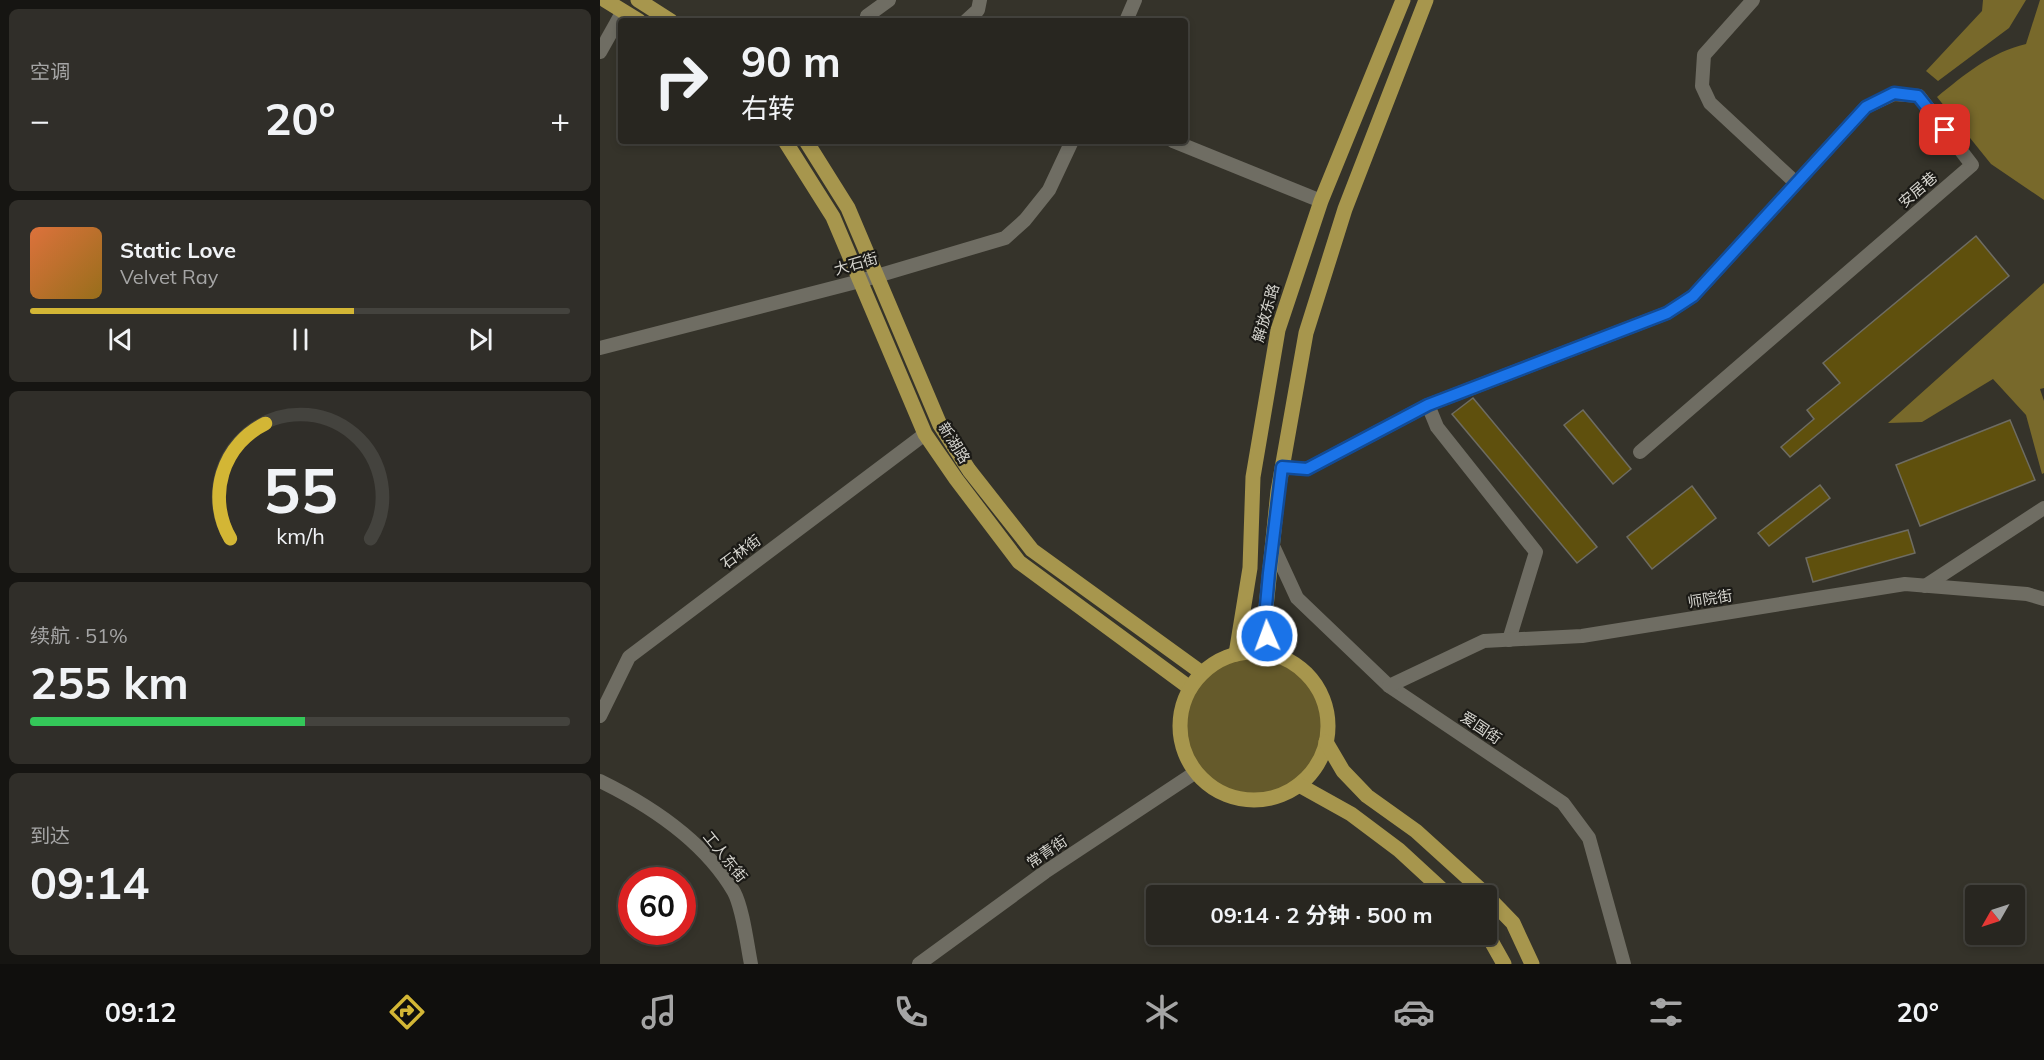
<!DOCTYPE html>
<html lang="zh">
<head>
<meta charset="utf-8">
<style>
	body { margin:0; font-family:Mulish,"Noto Sans SC",sans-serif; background:#302e29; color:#f1f3f6; height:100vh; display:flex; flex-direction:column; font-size:22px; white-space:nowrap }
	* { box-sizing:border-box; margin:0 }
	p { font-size:20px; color:#a5a5a5 }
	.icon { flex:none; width:33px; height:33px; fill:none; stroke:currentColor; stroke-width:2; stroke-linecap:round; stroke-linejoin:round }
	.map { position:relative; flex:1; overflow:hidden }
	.details { display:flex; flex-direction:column; gap:9px; padding:9px; background:#161512; width:600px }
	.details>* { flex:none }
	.banner { position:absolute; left:18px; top:18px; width:570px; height:126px; border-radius:6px; box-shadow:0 3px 9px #0003,0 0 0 2px #44433e; background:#282620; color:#f1f3f6; overflow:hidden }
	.needle { width:39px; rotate:231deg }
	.tools { position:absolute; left:1365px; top:885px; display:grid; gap:12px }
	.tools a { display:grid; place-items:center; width:60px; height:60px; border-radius:6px; background:#282620; box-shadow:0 3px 9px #0003,0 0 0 2px #44433e; font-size:30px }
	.speed { position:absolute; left:18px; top:867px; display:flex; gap:12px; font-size:30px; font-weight:700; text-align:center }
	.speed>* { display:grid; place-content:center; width:78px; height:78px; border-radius:50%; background:#282620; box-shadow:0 3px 9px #0003,0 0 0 2px #44433e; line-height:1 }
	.speed .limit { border:9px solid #d22; background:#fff; color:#111 }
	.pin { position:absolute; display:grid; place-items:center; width:51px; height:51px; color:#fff; margin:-26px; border-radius:12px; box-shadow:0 3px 9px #0006 }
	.me { position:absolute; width:66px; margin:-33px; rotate:358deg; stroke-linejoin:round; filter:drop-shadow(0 0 4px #0008) }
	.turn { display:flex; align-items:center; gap:21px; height:126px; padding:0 24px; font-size:27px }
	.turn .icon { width:78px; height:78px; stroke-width:2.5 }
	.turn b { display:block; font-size:42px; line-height:51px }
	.big { font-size:45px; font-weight:700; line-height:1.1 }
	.details .widget { flex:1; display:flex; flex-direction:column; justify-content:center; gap:9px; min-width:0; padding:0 21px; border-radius:9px; background:#302e29 }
	.details .dial { align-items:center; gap:0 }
	.dial svg { height:156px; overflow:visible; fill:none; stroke:#44433e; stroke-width:7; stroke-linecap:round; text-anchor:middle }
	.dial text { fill:#f1f3f6; stroke:none }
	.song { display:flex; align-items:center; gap:18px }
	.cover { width:72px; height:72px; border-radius:9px; background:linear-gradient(135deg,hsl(20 70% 55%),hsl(40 70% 35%)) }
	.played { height:6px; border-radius:3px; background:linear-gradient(90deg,#d3b635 60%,#44433e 60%) }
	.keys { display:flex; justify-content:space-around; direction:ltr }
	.heat { display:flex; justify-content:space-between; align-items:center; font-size:33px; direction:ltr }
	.charge { height:9px; border-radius:4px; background:linear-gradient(90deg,#34c759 51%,#44433e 0) }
	.trip { position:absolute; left:546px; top:885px; width:351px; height:60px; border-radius:6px; background:#282620; box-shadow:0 3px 9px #0003,0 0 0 2px #44433e; font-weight:700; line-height:60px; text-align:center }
	.tab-bar { display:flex; height:96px; justify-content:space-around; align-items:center; background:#100f0d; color:#a5a5a5 }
	.tab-bar .icon { width:42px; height:42px }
	.tab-bar .active { color:#d3b635 }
	.tab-bar b { font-size:27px; color:#f1f3f6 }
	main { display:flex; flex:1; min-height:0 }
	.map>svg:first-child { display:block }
	.green { fill:#655a2b }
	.forest { fill:#78692b }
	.building { fill:#5f500d; stroke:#6e6c62; stroke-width:1.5 }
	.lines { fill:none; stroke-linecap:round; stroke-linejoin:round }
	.minor { stroke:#6f6d63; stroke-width:14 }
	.major { stroke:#a7964d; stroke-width:15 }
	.route-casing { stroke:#114b97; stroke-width:15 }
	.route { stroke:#1a73e8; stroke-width:10 }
	.labels { text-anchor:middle; stroke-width:4.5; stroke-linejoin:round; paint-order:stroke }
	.street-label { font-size:15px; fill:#d5d4ce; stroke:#1b1a16 }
</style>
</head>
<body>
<main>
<section class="details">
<div class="widget"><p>空调</p>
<div class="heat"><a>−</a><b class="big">20°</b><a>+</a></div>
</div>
<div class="widget">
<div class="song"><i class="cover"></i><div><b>Static Love</b><p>Velvet Ray</p></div></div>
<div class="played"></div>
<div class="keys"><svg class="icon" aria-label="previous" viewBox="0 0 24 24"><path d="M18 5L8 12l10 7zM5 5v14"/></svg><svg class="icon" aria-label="pause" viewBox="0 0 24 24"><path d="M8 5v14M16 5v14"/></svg><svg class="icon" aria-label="next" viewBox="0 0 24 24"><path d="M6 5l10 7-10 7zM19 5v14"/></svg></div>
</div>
<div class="widget dial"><svg viewBox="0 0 100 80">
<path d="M14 69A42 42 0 1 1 86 69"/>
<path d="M14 69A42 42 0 0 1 32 10" stroke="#d3b635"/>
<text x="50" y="56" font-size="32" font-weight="700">55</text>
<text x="50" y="72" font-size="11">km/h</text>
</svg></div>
<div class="widget"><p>续航 · 51%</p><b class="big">255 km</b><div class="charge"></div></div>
<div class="widget"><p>到达</p><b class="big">09:14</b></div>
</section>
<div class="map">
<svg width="1444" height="964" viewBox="0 0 1444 964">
	<rect width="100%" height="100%" fill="#35332a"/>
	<circle class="green" cx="654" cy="726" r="74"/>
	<g class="forest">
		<polygon points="1383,0 1426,0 1409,28 1338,81 1326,71 1382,11"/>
		<path d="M1440,0H1444V200L1391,164L1337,97C1364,75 1391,52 1426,44Z"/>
		<polygon points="1444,283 1444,388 1440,389 1444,401 1444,473 1442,474 1426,415 1393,379 1322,422 1288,423"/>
	</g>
	<g class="building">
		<polygon points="1376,236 1409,276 1190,457 1181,447 1214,419 1207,410 1240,383 1223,363"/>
		<polygon points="873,398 997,547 977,563 852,414"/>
		<polygon points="983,410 1031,469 1013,484 964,425"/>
		<polygon points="1410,420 1435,480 1320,526 1296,465"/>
		<polygon points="1220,485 1230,498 1169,546 1158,533"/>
		<polygon points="1092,486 1116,518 1052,569 1027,537"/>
		<polygon points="1308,530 1315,553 1213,582 1206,558"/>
	</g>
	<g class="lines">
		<g class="minor">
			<polyline points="1153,0 1104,55 1102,86 1110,103 1196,183"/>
			<polyline points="267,16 289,0"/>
			<polyline points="366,21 378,10 380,0"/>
			<polyline points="526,21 535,0"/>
			<polyline points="0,52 23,11"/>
			<polyline points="573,141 721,201"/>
			<polyline points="0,348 260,281 405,238 425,220 449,190 472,141"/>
			<polyline points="828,405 837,427 936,552 909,640"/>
			<polyline points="682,467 707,469 828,405 1067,313 1093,296 1266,107 1294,94 1319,96 1372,165 1040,452"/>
			<polyline points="673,546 697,598 789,686 963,803 989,838 1024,964"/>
			<polyline points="1325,586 1444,508"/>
			<polyline points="789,686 884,641 982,636 1305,584 1427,594 1444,599"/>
			<polyline points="0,716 29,657 325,434"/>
			<path d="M0,781C51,806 105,842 134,892C143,909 147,944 151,964"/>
			<polyline points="319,964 445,872 596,772"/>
		</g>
		<g class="major">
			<polyline points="5,0 39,21"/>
			<polyline points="38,0 71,21"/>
			<polyline points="185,141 233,217 325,434 356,479 419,562 590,688"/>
			<polyline points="206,141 248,208 340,425 369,470 432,550 602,673"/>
			<circle cx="654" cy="726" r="74"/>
			<polyline points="636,654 650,568 653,477 678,330 721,201 803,0"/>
			<polyline points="669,654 665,617 678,491 706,333 745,209 826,0"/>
			<polyline points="726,742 743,771 767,796 816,831 880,889 913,923 932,964"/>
			<polyline points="699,785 751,814 799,850 849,896"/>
			<polyline points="886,932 904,964"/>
		</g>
	</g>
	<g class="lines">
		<defs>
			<polyline id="route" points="667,636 665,617 669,573 682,467 707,469 828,405 1067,313 1093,296 1266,107 1294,93 1318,96 1345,130"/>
		</defs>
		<use href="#route" class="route-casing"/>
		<use href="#route" class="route"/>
	</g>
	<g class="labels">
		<g class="street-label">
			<text transform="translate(1318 190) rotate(-41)" y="5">安居巷</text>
			<text transform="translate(256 264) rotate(-16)" y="5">大石街</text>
			<text transform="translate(666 313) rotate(-74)" y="5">解放东路</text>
			<text transform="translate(354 443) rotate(58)" y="5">新湖路</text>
			<text transform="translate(141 552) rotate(-37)" y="5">石林街</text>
			<text transform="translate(1110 599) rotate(-9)" y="5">师院街</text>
			<text transform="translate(881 728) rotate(34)" y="5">爱国街</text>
			<text transform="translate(447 852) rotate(-34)" y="5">常青街</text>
			<text transform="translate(125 857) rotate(51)" y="5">工人东街</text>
		</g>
	</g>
</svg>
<div class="tools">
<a><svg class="needle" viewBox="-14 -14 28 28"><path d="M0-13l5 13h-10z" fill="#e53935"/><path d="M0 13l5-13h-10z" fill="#a5a5a5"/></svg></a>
</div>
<div class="speed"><div class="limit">60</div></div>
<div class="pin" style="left:1345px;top:130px;background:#d93025"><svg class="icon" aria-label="arrive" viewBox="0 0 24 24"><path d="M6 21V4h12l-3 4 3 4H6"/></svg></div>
<svg class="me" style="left:667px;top:636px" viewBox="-20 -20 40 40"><circle r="17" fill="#1a73e8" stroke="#fff" stroke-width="3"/><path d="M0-11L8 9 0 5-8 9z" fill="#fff"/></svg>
<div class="trip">09:14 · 2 分钟 · 500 m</div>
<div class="banner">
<div class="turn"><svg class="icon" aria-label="right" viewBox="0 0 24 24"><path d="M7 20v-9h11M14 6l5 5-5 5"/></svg><div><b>90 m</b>右转</div></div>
</div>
</div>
</main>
<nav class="tab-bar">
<b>09:12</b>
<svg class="icon active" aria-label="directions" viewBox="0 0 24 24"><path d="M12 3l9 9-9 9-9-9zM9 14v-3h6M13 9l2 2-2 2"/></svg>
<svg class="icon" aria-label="music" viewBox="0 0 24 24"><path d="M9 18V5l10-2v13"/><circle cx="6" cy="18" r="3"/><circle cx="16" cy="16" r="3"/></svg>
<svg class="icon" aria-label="phone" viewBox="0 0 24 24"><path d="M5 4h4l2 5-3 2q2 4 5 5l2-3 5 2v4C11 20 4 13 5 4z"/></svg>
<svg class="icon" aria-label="climate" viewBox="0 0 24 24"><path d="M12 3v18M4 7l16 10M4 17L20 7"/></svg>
<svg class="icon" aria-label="car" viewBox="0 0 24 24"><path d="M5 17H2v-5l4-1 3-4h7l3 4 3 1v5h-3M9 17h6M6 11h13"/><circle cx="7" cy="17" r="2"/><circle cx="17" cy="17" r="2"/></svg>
<svg class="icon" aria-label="filters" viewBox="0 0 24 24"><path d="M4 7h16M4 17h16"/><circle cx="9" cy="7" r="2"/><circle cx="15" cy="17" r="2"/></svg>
<b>20°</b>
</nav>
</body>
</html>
